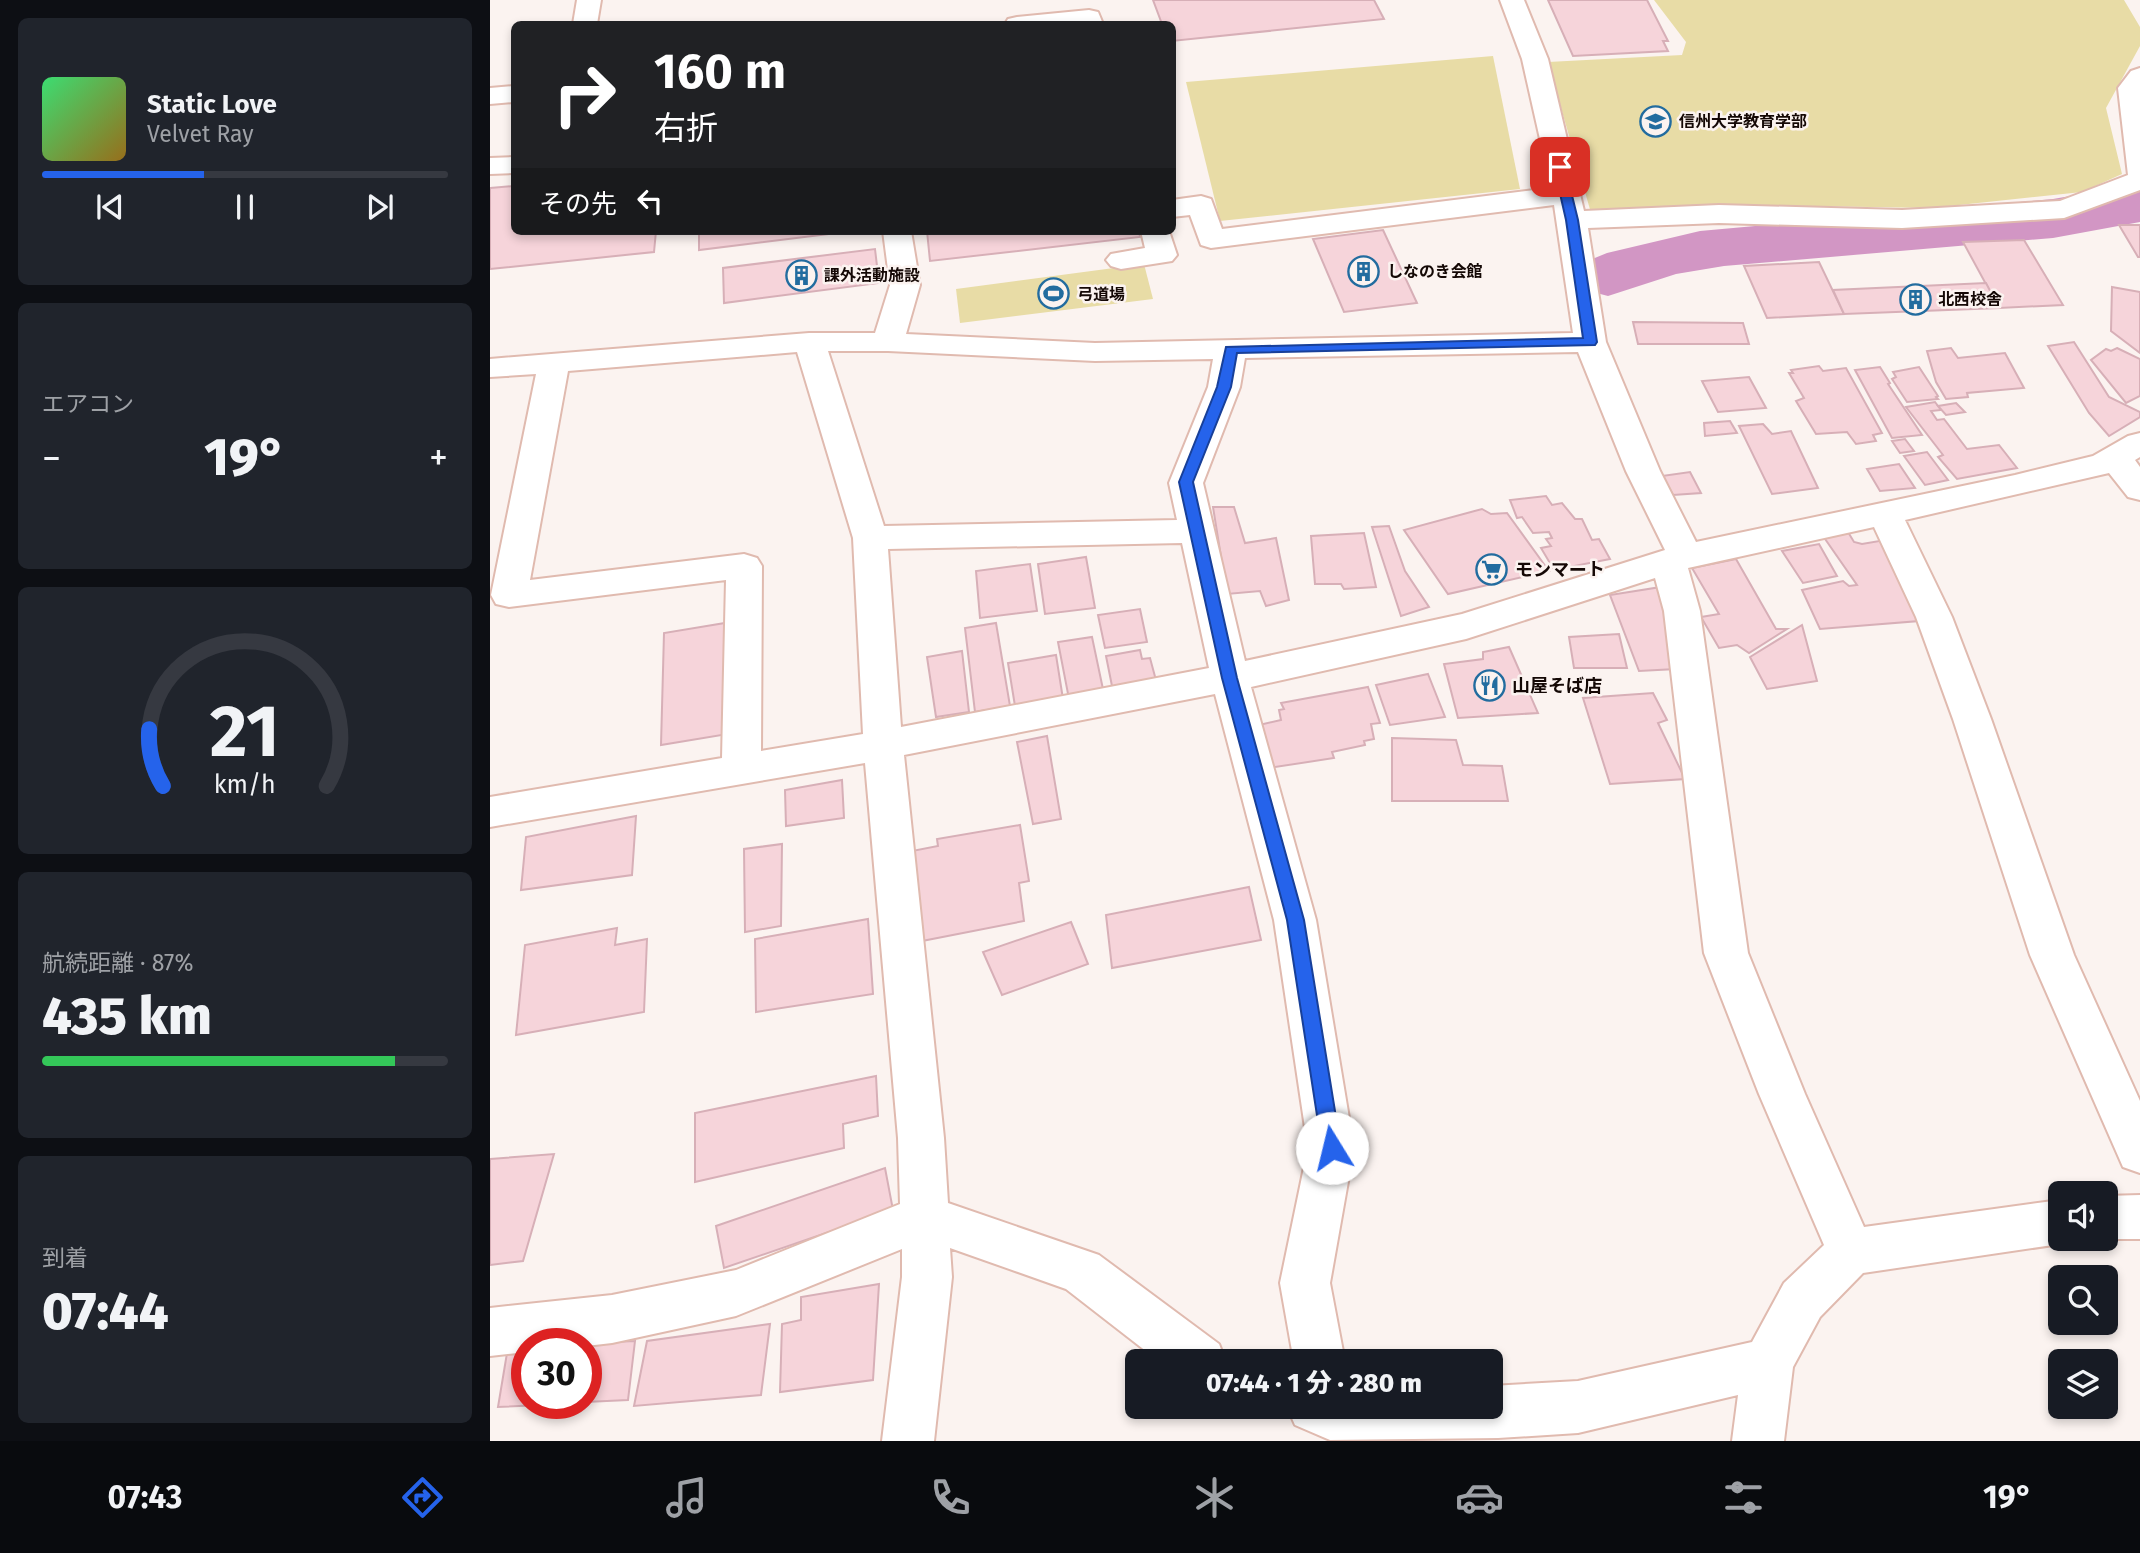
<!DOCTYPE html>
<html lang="ja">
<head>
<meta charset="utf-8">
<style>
	body { margin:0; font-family:"Fira Sans","Noto Sans JP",sans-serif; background:#20242c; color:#f1f3f6; height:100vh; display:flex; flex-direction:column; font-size:26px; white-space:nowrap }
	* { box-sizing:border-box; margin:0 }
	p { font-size:23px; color:#9ea1a6 }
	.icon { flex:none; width:38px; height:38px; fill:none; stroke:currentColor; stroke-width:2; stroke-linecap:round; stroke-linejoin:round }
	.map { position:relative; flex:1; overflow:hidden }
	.side { display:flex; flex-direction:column; gap:18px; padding:18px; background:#0d0f14; width:490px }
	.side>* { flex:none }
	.banner { position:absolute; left:21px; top:21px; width:665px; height:214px; border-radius:10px; box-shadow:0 4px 10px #0003; background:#202124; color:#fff; overflow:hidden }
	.buttons { position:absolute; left:1558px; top:1181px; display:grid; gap:14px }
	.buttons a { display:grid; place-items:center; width:70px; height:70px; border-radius:10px; background:#171b24; box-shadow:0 4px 10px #0003; font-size:35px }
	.speed { position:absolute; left:21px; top:1328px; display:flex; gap:14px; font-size:35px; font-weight:700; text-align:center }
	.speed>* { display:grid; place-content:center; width:91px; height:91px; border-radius:50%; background:#171b24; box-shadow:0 4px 10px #0003; line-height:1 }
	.speed .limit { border:10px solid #d22; background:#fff; color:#111 }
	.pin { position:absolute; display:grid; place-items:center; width:60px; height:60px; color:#fff; margin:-30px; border-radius:14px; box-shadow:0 4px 10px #0006 }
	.me { position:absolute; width:77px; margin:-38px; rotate:351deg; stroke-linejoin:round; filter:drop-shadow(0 0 5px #0008) }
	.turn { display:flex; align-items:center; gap:24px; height:147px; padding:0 28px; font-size:32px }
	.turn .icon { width:91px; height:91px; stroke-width:2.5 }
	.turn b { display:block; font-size:49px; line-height:60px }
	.then { display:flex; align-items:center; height:66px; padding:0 28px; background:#0003; gap:14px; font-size:26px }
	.big { font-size:52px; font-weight:800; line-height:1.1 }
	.side .widget { flex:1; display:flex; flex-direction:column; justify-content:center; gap:10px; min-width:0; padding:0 24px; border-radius:10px; background:#20242c }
	.side .dial { align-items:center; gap:0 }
	.dial svg { height:182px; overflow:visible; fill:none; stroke:#363941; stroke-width:7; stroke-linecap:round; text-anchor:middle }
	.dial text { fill:#f1f3f6; stroke:none }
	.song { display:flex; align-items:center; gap:21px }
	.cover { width:84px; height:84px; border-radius:10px; background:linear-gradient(135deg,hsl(140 70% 55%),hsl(40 70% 35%)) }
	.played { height:7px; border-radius:4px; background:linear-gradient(90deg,#2563eb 40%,#363941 40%) }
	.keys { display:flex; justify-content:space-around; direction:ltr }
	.heat { display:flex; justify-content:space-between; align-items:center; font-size:38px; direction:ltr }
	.charge { height:10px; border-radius:5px; background:linear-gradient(90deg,#34c759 87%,#363941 0) }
	.trip { position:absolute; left:635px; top:1349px; width:378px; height:70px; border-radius:10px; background:#171b24; box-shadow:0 4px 10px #0003; font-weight:800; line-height:70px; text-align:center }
	.dock { display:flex; height:112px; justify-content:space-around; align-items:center; background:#090b0e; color:#9ea1a6 }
	.dock .icon { width:49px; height:49px }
	.dock .active { color:#2563eb }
	.dock b { font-size:32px; color:#f1f3f6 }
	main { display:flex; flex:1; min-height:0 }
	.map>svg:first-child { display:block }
	.green { fill:#e8dca6 }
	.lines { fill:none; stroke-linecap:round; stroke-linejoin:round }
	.river { fill:#d296c4; fill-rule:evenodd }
	.building { fill:#f6d4da; stroke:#d7afb7; stroke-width:2 }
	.minor-casing { stroke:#e0baaf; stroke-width:4 }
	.minor { fill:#fff; fill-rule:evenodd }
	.route { fill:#2563eb; stroke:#184099; stroke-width:2 }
	.labels { text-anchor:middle; stroke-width:5; stroke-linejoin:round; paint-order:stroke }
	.far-poi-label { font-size:16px; font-weight:bold; fill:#140805; stroke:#fbf3f0; text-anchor:start }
	.poi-label { font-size:18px; font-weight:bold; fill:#140805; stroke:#fbf3f0; text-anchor:start }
</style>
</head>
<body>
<main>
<section class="side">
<div class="widget">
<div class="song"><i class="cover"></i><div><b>Static Love</b><p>Velvet Ray</p></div></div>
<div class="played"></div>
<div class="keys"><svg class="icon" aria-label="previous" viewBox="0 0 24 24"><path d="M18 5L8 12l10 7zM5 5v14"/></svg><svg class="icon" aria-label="pause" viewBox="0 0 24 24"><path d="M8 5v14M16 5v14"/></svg><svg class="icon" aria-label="next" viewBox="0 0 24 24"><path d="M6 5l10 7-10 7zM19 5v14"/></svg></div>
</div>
<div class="widget"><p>エアコン</p>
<div class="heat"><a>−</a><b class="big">19°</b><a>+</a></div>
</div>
<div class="widget dial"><svg viewBox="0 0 100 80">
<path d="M14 69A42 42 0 1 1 86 69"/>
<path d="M14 69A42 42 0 0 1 8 44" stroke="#2563eb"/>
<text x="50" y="56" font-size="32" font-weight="700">21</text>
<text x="50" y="72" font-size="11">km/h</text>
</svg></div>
<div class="widget"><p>航続距離 · 87%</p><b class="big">435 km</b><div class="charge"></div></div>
<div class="widget"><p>到着</p><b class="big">07:44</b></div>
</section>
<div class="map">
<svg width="1650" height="1441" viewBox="0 0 1650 1441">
	<rect width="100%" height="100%" fill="#fbf3f0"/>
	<g class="green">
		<polygon points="1164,0 1634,0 1650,27 1650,46 1616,108 1632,174 1592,192 1441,208 1321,206 1101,213 1058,62 1192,55 1196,42"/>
		<polygon points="1003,56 1030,189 730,221 696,82"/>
		<polygon points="654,264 663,299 470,323 466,289"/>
	</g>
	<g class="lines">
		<polygon class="river" points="1650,184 1650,222 1563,238 1234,266 1186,274 1118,296 1095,290 1085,276 1095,262 1117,253 1210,231 1563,199"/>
	</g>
	<g class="building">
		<polygon points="663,0 884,0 894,19 682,41 682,24 672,24"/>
		<polygon points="1058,0 1157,0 1178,41 1173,41 1178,51 1083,56"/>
		<polygon points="24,186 24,231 166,231 164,252 0,269 0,188"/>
		<polygon points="1629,225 1650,225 1650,257 1648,257"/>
		<polygon points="893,230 927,303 854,312 823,239"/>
		<polygon points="209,231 363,231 209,250"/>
		<polygon points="437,231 649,231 650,237 440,261"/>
		<polygon points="1534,240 1573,305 1509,308 1473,242"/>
		<polygon points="385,249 389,283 234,303 233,268"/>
		<polygon points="1329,262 1354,314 1277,318 1254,266"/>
		<polygon points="1496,283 1509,308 1354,314 1343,290"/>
		<polygon points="1622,287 1650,292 1650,353 1621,331"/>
		<polygon points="1143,322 1253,323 1259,344 1148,344"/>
		<polygon points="1584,342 1619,397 1650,412 1650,417 1619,436 1599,413 1558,346"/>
		<polygon points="1461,348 1468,358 1515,353 1534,388 1477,393 1478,397 1456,399 1446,382 1437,351"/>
		<polygon points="1627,348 1650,359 1650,396 1636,403 1601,360 1616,349 1621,351"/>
		<polygon points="1329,366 1333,371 1356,368 1392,433 1383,435 1386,441 1366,444 1357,432 1326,434 1306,401 1314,398 1299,373 1303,373 1301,370"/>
		<polygon points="1390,367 1400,383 1398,384 1432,435 1402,438 1365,370"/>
		<polygon points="1429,367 1448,396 1446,397 1448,399 1417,402 1402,379 1406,377 1403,372"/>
		<polygon points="1259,377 1276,408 1228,412 1212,381"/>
		<polygon points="1445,402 1451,410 1441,411 1447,420 1454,419 1477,449 1509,445 1527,468 1467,479 1448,457 1453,455 1416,407"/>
		<polygon points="1466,403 1475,412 1456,415 1448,406"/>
		<polygon points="1240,421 1247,433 1215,436 1214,423"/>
		<polygon points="1273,424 1282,434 1301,431 1328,488 1282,494 1249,426"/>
		<polygon points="1415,439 1424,451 1410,453 1402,441"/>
		<polygon points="1437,452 1458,480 1435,485 1414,456"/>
		<polygon points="1409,464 1425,488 1390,491 1377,469"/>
		<polygon points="1200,472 1211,493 1183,495 1172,476"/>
		<polygon points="1056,496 1062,505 1072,503 1085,519 1092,519 1102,540 1109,539 1120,559 1064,570 1051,548 1061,546 1056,539 1062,538 1059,532 1043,533 1032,517 1027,518 1020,500"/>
		<polygon points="723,507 744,507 755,543 786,538 799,600 776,606 770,591 737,594"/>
		<polygon points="992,509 1001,514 1017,513 1059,571 958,594 914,530"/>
		<polygon points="899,526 915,571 939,607 911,616 882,527"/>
		<polygon points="1358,532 1364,542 1372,544 1395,540 1429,621 1330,629 1312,590 1353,581 1359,586 1367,585 1333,536"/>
		<polygon points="874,533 886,587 854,589 851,584 825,584 821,536"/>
		<polygon points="1329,544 1347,576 1313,583 1292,551"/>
		<polygon points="596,557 605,608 555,614 548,564"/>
		<polygon points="1246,559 1286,629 1297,629 1259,653 1247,645 1229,648 1211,617 1229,614 1202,568"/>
		<polygon points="540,564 547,611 490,618 486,571"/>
		<polygon points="1171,587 1186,669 1149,671 1120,595"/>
		<polygon points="650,609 657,642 615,648 608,615"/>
		<polygon points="241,622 244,733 171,745 174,633"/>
		<polygon points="506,623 520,706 485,712 475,628"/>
		<polygon points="1312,625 1327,681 1277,689 1260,657"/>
		<polygon points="1129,634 1137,668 1084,668 1079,637"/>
		<polygon points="602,637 614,694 579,699 568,642"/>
		<polygon points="1019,647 1048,713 968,718 954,664 993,659 993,652"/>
		<polygon points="650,650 652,659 660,658 667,684 623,691 616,656"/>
		<polygon points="472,651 479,712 446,717 437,657"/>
		<polygon points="566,655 573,699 525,706 518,663"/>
		<polygon points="938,674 955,717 900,725 886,685"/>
		<polygon points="878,687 890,723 881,724 884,739 874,741 875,745 842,752 844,758 779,768 769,725 791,720 789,710 794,709 791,703"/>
		<polygon points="1163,693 1177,720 1168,723 1195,779 1120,784 1093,698"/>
		<polygon points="557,736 571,819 543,824 527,742"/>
		<polygon points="902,738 966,740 973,765 1012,766 1018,801 902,801"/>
		<polygon points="352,780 354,818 296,826 295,790"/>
		<polygon points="146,816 142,875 31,890 36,837"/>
		<polygon points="530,825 539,881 529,883 534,921 432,941 422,851 448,846 447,839"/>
		<polygon points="292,844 291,926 255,932 254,849"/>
		<polygon points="759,887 771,940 622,968 616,915"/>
		<polygon points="378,919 383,994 266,1012 265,939"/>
		<polygon points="581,922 598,964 512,995 493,952"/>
		<polygon points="127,928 125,945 157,939 154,1012 26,1035 35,945"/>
		<polygon points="386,1076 388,1116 353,1124 354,1148 205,1182 205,1113"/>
		<polygon points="64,1154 33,1261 0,1265 0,1159"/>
		<polygon points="395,1168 403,1210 234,1268 226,1226"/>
		<polygon points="389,1284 383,1380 290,1392 292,1324 311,1320 311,1297"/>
		<polygon points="280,1324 271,1395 144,1406 157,1341"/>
		<polygon points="145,1341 138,1400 96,1402 96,1344 77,1344"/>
		<polygon points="37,1346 37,1404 74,1404 8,1407 18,1347"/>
	</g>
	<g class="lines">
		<defs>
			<g id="minor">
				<polygon points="87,0 111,0 107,24 83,24"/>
				<path d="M1010,0H1034L1058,59L1094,211L1229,205L1412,210L1570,201L1638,175L1628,88L1641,71L1650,68V190L1574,218L1412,228L1229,223L1098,228L1116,342L1170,471L1206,542L1525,475L1603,456L1638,436L1650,433V457L1645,460L1650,467V500L1638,497L1619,473L1415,520L1462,617L1501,719L1584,955L1650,1101V1173L1633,1167L1540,955L1463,719L1426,617L1384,527L1198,568L1210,611L1258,953L1315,1094L1374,1227L1570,1200V1239H1584L1570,1244L1373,1273L1330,1317L1303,1367L1294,1441H1242L1248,1395L1088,1433L1008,1438L840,1440L805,1425L797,1407H1001V1386L1088,1381L1262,1342L1294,1283L1334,1245L1269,1094L1214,953L1174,611L1165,578L976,639L761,687L826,920L864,1148L840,1283L855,1362H804L790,1283L818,1148L784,920L725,694L414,755L454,1138L458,1203L609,1255L729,1344L736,1362H670L576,1289L460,1248L462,1277L444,1441H392L412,1277V1249L246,1316L122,1343L96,1346L37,1344V1352L0,1356V1308L122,1295L246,1270L410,1204L408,1138L375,763L0,827V797L232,758L236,580L19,607L6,604L1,595L46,374L0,377V359L319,333H385L400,285L393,231H421L430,285L416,334L605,343L1083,333L1064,205L721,248L711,245L700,215L682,217V200L711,196L721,199L732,229L1061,188L1032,59ZM338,351H398L605,361L723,359L718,387L679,483L687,520L394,526ZM307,352L363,538L373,734L271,751L272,566L267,558L254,554L40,580L78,371ZM1088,352L1136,471L1175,550L972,614L755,661L713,483L750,387L755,358ZM692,543L719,668L411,727L398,549Z"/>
				<polygon points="599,10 608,12 613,24 515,24 518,19 527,17"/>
				<polygon points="24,86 24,102 0,104 0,88"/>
				<polygon points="24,157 24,173 0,174 0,158"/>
				<polygon points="651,231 679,231 687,255 682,261 631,269 621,266 616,260 621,254 655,248"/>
				<polygon points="1650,1195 1650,1239 1612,1239 1615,1239 1615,1196"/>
			</g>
		</defs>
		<use href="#minor" class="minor-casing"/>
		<use href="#minor" class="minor"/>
	</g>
	<polygon class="route" points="1070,164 1075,167 1088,220 1107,342 1105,345 747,353 741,387 703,482 747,678 814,920 851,1148 848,1154 842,1156 835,1154 832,1148 797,920 732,678 689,482 727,387 736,347 1093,338 1076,220 1064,167"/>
	<defs>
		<symbol id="university-ring" viewBox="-11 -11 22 22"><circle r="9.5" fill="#fbf3f0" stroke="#226c9f" stroke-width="1.5"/><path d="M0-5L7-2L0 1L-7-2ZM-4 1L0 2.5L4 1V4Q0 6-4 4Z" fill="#226c9f"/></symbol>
		<symbol id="building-ring" viewBox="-11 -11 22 22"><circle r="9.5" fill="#fbf3f0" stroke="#226c9f" stroke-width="1.5"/><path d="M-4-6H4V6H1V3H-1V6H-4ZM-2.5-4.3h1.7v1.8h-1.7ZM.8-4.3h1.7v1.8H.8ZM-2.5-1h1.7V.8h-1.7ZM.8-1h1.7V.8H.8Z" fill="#226c9f"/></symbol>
		<symbol id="stadium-ring" viewBox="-11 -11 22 22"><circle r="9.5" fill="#fbf3f0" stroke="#226c9f" stroke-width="1.5"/><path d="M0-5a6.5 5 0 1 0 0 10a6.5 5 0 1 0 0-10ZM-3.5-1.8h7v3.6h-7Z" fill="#226c9f"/></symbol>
		<symbol id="supermarket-ring" viewBox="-11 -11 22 22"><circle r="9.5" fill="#fbf3f0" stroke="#226c9f" stroke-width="1.5"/><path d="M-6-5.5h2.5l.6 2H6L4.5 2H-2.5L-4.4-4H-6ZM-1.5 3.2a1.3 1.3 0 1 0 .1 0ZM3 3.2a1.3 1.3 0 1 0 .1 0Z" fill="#226c9f"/></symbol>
		<symbol id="restaurant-ring" viewBox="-11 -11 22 22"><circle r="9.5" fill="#fbf3f0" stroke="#226c9f" stroke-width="1.5"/><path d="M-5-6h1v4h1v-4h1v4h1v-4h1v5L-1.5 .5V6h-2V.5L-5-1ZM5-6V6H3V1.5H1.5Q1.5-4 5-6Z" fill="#226c9f"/></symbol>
	</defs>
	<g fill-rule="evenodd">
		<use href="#university-ring" x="1148" y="104" width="35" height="35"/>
		<use href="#building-ring" x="856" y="254" width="35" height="35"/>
		<use href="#building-ring" x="294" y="258" width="35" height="35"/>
		<use href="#stadium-ring" x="546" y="276" width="35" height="35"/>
		<use href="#building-ring" x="1408" y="282" width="35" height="35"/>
		<use href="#supermarket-ring" x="984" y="552" width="35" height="35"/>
		<use href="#restaurant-ring" x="982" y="668" width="35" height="35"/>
	</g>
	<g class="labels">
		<g class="far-poi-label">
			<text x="1189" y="127">信州大学教育学部</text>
			<text x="897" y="277">しなのき会館</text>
			<text x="334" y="281">課外活動施設</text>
			<text x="587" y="300">弓道場</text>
			<text x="1448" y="305">北西校舎</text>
		</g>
		<g class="poi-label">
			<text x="1025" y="576">モンマート</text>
			<text x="1022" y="692">山屋そば店</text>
		</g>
	</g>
</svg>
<div class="buttons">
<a><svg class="icon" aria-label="sound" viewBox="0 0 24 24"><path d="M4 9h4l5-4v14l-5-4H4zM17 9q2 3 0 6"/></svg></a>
<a><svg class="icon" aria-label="search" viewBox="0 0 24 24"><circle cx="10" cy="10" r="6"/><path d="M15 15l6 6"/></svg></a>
<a><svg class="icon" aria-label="layers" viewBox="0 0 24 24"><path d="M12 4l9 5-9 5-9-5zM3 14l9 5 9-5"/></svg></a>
</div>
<div class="speed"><div class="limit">30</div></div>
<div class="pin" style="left:1070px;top:167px;background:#d93025"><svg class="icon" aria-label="arrive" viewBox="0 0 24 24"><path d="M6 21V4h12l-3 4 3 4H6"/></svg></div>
<svg class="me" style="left:842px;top:1148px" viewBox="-20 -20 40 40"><circle r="19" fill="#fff"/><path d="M0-13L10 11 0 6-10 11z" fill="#2563eb"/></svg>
<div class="trip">07:44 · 1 分 · 280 m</div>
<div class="banner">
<div class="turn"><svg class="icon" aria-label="right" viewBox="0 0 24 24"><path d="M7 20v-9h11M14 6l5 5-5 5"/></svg><div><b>160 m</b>右折</div></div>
<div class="then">その先<svg class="icon" aria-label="left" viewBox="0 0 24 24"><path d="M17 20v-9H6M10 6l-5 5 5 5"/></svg></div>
</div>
</div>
</main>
<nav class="dock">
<b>07:43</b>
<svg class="icon active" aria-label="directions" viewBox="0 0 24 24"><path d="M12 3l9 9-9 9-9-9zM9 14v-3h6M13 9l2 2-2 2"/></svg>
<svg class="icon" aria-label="music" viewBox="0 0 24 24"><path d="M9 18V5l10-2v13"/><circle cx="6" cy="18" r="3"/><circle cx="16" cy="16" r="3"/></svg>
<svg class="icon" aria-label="phone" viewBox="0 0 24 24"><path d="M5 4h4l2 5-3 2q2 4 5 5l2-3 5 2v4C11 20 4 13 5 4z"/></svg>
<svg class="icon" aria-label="climate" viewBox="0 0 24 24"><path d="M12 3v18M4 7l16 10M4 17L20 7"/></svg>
<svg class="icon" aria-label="car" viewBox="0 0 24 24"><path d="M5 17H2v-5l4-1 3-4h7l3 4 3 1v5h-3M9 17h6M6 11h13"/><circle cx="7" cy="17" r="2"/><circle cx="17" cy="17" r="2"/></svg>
<svg class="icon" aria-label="filters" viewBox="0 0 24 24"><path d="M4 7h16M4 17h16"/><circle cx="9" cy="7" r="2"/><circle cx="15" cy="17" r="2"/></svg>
<b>19°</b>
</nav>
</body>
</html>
